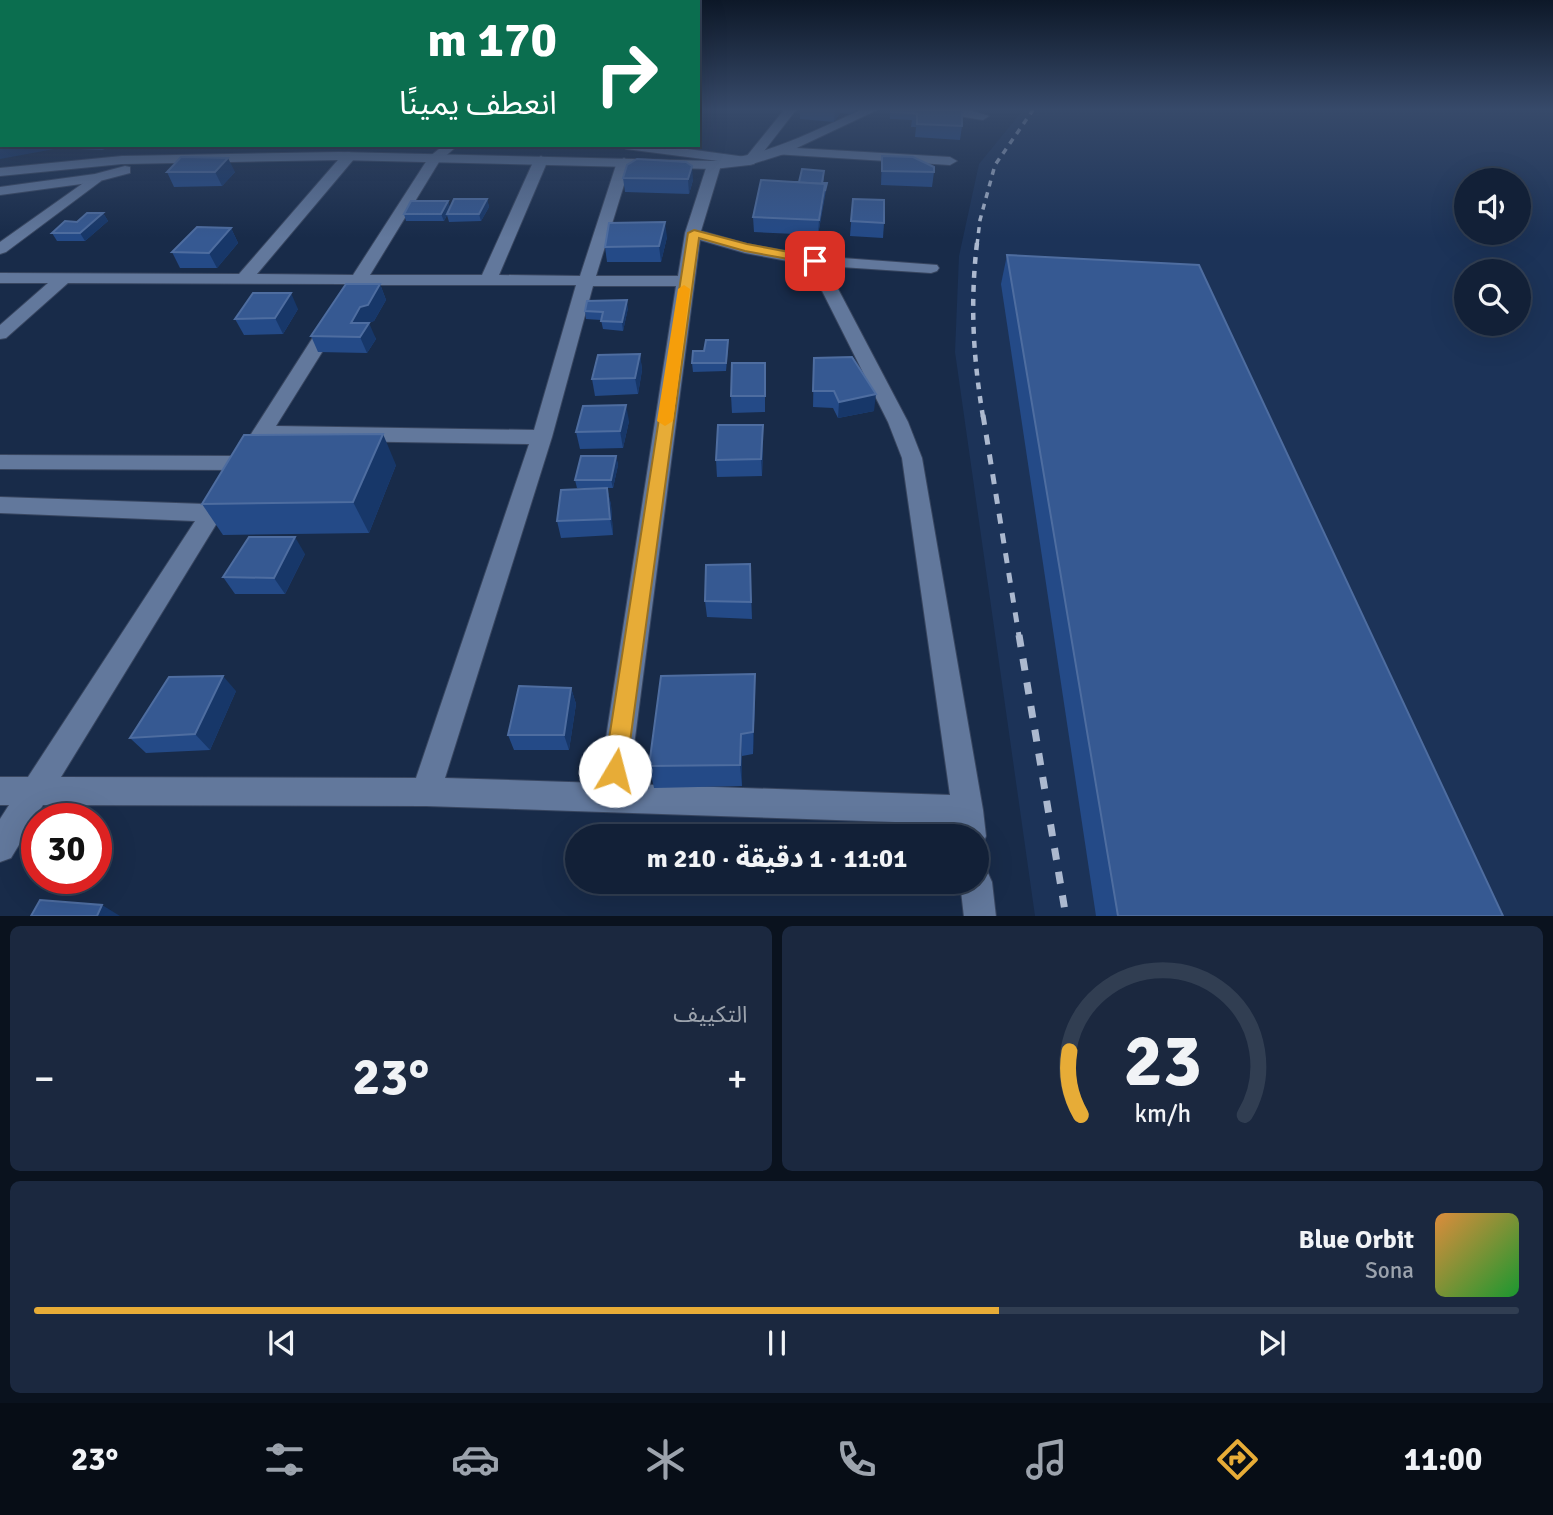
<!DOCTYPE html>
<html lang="ar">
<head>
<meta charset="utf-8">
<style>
	body { margin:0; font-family:Signika,"Noto Sans Arabic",sans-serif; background:#1b283f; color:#f1f3f6; direction:rtl; height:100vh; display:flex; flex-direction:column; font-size:26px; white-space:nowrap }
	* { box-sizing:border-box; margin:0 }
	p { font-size:23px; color:#9ca3ad }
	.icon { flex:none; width:38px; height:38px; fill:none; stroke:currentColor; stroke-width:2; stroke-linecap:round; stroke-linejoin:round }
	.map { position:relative; height:916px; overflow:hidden; direction:ltr }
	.side { display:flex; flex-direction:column; gap:10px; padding:10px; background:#0a121e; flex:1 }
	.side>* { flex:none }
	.top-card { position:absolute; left:0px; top:0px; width:700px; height:147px; box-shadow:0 7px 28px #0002,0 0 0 2px #313e52; direction:rtl; background:#0b6e4f; color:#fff; overflow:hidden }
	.controls { position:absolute; left:1454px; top:168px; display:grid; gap:14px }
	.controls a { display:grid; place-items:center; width:77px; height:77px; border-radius:50%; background:#122037; box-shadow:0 7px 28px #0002,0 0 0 2px #313e52; font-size:35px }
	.speed { position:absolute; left:21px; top:803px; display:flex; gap:14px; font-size:35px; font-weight:700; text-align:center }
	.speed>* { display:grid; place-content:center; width:91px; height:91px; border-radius:50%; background:#122037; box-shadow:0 7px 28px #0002,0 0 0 2px #313e52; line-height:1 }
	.speed .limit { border:10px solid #d22; background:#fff; color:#111 }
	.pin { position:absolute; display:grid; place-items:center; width:60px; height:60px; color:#fff; margin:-30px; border-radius:14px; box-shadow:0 4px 10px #0006 }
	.me { position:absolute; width:77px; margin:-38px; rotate:8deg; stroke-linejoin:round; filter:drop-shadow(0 0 5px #0008) }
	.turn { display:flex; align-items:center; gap:24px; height:147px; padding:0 28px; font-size:32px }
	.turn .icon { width:91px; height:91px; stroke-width:2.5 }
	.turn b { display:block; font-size:49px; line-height:60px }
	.big { font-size:52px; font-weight:800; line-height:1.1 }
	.side .card { flex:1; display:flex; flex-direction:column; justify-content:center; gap:10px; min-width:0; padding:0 24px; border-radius:10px; background:#1b283f }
	.side .dial { align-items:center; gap:0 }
	.dial svg { height:182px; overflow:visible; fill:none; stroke:#313e52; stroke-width:7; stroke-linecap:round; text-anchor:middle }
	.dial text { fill:#f1f3f6; stroke:none }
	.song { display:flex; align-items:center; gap:21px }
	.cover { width:84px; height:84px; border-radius:10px; background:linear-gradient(135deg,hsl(30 70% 55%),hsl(130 70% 35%)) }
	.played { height:7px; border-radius:4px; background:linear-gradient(90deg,#e7ac37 65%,#313e52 65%) }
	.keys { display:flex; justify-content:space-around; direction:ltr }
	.heat { display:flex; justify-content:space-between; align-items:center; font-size:38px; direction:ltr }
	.side .tiles { flex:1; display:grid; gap:10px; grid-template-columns:1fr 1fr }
	.card:last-child { grid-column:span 2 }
	.trip { position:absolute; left:565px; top:824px; width:424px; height:70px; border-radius:35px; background:#122037; box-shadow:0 7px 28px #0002,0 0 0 2px #313e52; font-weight:800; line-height:70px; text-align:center; direction:rtl }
	.tab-bar { display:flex; height:112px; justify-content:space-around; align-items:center; background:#070d16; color:#9ca3ad }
	.tab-bar .icon { width:49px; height:49px }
	.tab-bar .active { color:#e7ac37 }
	.tab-bar b { font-size:32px; color:#f1f3f6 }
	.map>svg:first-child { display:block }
	.built { fill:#1c3358; fill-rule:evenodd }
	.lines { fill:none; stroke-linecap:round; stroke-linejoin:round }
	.minor-casing { stroke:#384660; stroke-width:2 }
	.tertiary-casing { stroke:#384660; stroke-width:2 }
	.minor { fill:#62789c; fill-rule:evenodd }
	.tertiary { fill:#62789c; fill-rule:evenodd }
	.rail-far3 { stroke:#acb9cf; stroke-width:3.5; stroke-dasharray:6 6; stroke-linecap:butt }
	.rail-far2 { stroke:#acb9cf; stroke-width:4.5; stroke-dasharray:7 7; stroke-linecap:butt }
	.rail-far1 { stroke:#acb9cf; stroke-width:5; stroke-dasharray:10 10; stroke-linecap:butt }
	.rail { stroke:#acb9cf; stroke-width:7; stroke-dasharray:12 12; stroke-linecap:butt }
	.wall { fill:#244a87 }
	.shaded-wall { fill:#173769 }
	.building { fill:#365992; stroke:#4e6da0; stroke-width:2 }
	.route { fill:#e7ac37; stroke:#967024; stroke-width:2 }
	.slow { fill:#f59e0b }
</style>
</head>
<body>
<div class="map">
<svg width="1553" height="917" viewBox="0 0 1553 917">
	<rect width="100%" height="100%" fill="#182b49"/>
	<path class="built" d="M1023,110H1553V916H1035L955,352L959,256L979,164ZM1466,180H1519V233H1466ZM1466,271H1519V324H1466Z"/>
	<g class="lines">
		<defs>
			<g id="minor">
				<polygon points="784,110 796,110 754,164 749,165 626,149 620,145 658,145 746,157"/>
				<polygon points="940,110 969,110 989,116 983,120 946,114"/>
				<path d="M444,145H458L439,162L370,275H482L534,160L541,156L548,160L499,275L580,276L617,162L624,158L631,162L596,276H678L685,233L707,165L714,161L721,165L701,231L747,244L815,256L937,265L939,268L937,271L931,273L826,266L908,422L922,458L983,810L986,836L982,847L976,849V836H956L954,824L426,806L43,805L11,858L0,862V819L9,805H0V777H28L195,521L0,513V497L205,504L217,486L225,484L233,486L236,492L61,777L416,778L529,444L268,440L250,468L243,470L0,469V455L237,456L347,284L68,283L6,338L0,339V325L48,283H0V273L239,274L344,153L349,152L356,156L354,159L257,274L353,275L429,157ZM700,240L745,253L809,265L888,422L902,458L950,795L629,784ZM364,285H576L534,430L276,426ZM593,286H676L599,783L445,778L552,437Z"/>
				<polygon points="779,147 950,157 957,161 950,165 774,154 772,151"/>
				<polygon points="96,174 101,175 101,181 6,252 0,254 0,242"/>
				<polygon points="976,866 987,871 992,882 996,917 964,917 960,882 976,882"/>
			</g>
			<g id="tertiary">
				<path d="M861,110H877L784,154L749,165L714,169L339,160L122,164L0,176V168L122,156L339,152L714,161C770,155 810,132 861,110Z"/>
				<polygon points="125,166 130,167 130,173 96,182 0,195 0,187 95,174"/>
			</g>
		</defs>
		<use href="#minor" class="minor-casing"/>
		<use href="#tertiary" class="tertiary-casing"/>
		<use href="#minor" class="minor"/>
		<use href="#tertiary" class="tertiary"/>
		<polyline class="rail-far3" points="977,245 980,220 995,165 1033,110"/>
		<path class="rail-far2" d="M977,243C970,304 973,356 983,417"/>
		<polyline class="rail-far1" points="983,415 1019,636"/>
		<polyline class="rail" points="1019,635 1066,917"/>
	</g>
	<g class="wall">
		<polygon points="800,110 855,110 852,114 840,113 834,122 800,119"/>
		<polygon points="890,110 962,110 962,126 960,140 915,137 916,127 911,127 912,120 890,119"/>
		<polygon points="2,145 112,145 103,150 78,149 76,145"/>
		<polygon points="882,156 934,172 932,187 881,185"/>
		<polygon points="637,159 693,180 689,194 625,192 623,178"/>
		<polygon points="167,172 235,172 222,186 174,187"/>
		<polygon points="824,178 823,183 826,190 818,235 754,232 753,217 799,182"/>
		<polygon points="487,199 489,207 481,221 449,222 447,215 444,221 406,221 404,214 448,201 450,208"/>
		<polygon points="853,199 884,223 883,238 850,236"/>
		<polygon points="103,213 108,221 85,241 57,241 52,233 77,222"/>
		<polygon points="231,228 238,243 217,268 180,268 172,252"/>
		<polygon points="667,237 661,262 607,262 605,247"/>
		<polygon points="1007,255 1503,916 1096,916 1001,284"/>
		<polygon points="380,284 386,300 374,321 367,323 376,339 367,353 318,352 311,336"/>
		<polygon points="628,308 623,331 603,329 601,320 586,319 585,311"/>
		<polygon points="298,309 283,334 244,335 235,319"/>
		<polygon points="728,348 726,371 693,372 692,363 704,351"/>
		<polygon points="640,354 642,370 638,394 595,396 592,379"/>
		<polygon points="814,358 874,411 838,418 833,408 813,407"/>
		<polygon points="765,363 765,412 732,413 731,396"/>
		<polygon points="629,421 623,448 580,449 576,432"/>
		<polygon points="763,442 762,476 717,477 716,460"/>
		<polygon points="616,456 618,465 613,488 607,488 611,505 613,535 561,538 557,521 603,488 577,488 575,480"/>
		<polygon points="396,465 369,533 223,535 202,504"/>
		<polygon points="305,554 285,594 235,594 223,577"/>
		<polygon points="750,564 752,619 707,617 705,601"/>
		<polygon points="571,688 576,704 569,750 514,750 508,735"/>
		<polygon points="236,691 210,750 146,753 130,738"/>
		<polygon points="755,697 753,754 742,756 742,786 654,788 649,766"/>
	</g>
	<g class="shaded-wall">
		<polygon points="835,110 840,110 840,113 834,122"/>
		<polygon points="0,130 2,130 2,145 76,145 0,159"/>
		<polygon points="100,145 112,145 103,150"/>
		<polygon points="228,158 235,172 222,186 215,172"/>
		<polygon points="692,166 693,180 689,194 688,179"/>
		<polygon points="825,184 824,198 818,235 819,220"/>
		<polygon points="487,199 489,207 481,221 479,214"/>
		<polygon points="448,201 450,208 444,221 441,214"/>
		<polygon points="103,213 108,221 85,241 80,233"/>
		<polygon points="665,222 667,237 661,262 659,246"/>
		<polygon points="231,228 238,243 217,268 209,253"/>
		<polygon points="380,284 386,300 374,321 367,323 351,323 360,307"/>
		<polygon points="291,293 298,309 283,334 275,318"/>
		<polygon points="627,300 628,308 623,331 622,322"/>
		<polygon points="369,323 376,339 367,353 360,337"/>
		<polygon points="640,354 642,370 638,394 635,378"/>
		<polygon points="876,394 874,411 838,418 839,402"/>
		<polygon points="626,405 629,421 623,448 620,431"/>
		<polygon points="763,425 763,442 762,476 761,459"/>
		<polygon points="383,434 396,465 369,533 353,502"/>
		<polygon points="616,456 618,465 613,488 611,480"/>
		<polygon points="607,488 611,505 613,535 610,519"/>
		<polygon points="295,537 305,554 285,594 274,578"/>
		<polygon points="755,674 755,697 753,754 753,732"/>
		<polygon points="223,676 236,691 210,750 195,734"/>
		<polygon points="571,688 576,704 569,750 564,735"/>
		<polygon points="741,734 742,756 742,786 740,765"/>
		<polygon points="102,905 120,916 97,916"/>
	</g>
	<g class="building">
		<rect x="0" y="110" width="2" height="20"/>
		<polygon points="891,110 915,110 913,113 891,112"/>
		<polygon points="915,110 962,110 962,126 917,124 917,114 912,113"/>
		<polygon points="882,156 913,157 934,167 934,172 882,171"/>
		<polygon points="181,157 228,158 215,172 167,172"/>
		<polygon points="637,159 686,162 692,166 688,179 623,178 627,165"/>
		<polygon points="802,169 824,171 822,183 827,183 825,191 825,184 790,182 799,182"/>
		<polygon points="761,180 825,184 819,220 753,217"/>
		<polygon points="454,199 487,199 479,214 447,214"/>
		<polygon points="853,199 884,200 884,223 851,221"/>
		<polygon points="411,201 448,201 441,214 404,214"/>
		<polygon points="87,213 103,213 80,233 52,233 65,221 77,222"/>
		<polygon points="665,222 659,246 605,247 609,223"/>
		<polygon points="197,227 231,228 209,253 172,252"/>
		<polygon points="1007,255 1199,265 1503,916 1118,916"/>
		<polygon points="346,284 380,284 368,305 360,307 351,323 369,323 360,337 311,336"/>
		<polygon points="253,293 291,293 275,318 235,319"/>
		<polygon points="627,300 622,322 601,321 603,312 585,311 587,301"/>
		<polygon points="706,340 728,340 726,363 692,363 693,351 704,351"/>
		<polygon points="640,354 635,378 592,379 598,355"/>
		<polygon points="852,357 876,394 839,402 834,391 813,391 814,358"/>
		<polygon points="732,363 765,363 765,396 731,396"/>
		<polygon points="626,405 620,431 576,432 583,406"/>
		<polygon points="718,425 763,425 761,459 716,460"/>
		<polygon points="383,434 353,502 202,504 244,435"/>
		<polygon points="581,456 616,456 611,480 575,480"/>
		<polygon points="607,488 610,519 557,521 561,490"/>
		<polygon points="249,537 295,537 274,578 223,577"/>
		<polygon points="750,564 751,602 705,601 706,565"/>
		<polygon points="755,674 753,732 741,734 740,765 649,766 661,676"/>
		<polygon points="223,676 195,734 130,738 169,677"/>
		<polygon points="519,686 571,688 564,735 508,735"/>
		<polygon points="40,900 102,905 97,916 31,916"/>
	</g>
	<linearGradient id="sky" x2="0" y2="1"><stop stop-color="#0d1828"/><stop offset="0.46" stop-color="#374a6a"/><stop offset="1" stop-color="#374a6a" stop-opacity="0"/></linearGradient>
	<rect width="1553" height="238" fill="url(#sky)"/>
	<polygon class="route" points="694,230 747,244 815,257 821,261 815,264 745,251 699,238 626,771 623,778 615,782 608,778 604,771 688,233"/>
	<polygon class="slow" points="684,285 690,289 673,421 665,426 657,421 678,289"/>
</svg>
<div class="controls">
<a><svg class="icon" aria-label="sound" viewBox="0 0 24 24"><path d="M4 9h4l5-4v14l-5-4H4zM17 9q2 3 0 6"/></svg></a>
<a><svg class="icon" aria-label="search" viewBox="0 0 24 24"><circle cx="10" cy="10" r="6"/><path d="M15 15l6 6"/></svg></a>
</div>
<div class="speed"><div class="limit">30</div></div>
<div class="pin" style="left:815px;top:261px;background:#d93025"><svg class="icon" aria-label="arrive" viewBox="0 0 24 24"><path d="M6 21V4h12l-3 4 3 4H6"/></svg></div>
<svg class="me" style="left:615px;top:771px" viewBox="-20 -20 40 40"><circle r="19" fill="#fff"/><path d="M0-13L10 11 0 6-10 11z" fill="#e7ac37"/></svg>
<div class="trip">11:01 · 1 دقيقة · 210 m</div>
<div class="top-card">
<div class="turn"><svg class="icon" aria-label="right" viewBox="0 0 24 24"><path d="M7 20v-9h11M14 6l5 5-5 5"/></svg><div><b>170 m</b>انعطف يمينًا</div></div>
</div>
</div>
<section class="side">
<div class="tiles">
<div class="card dial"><svg viewBox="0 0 100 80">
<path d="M14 69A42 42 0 1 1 86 69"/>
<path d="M14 69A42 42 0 0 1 9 41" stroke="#e7ac37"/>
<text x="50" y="56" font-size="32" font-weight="700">23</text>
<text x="50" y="72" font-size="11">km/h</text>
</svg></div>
<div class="card"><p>التكييف</p>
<div class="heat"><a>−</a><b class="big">23°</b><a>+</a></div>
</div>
<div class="card">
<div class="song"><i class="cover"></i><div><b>Blue Orbit</b><p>Sona</p></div></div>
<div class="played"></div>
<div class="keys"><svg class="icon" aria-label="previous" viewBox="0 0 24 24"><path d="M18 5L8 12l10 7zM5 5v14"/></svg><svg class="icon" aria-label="pause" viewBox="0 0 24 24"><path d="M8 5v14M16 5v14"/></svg><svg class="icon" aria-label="next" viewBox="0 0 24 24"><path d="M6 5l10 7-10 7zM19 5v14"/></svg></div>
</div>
</div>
</section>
<nav class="tab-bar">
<b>11:00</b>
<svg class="icon active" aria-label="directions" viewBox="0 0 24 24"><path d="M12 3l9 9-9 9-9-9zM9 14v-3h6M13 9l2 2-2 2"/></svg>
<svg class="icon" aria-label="music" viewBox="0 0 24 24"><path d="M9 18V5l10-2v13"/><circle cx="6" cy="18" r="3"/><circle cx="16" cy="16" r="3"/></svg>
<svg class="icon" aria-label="phone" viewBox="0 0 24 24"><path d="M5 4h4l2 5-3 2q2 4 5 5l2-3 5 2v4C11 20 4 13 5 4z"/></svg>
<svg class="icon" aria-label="climate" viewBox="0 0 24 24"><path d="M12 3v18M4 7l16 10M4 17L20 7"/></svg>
<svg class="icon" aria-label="car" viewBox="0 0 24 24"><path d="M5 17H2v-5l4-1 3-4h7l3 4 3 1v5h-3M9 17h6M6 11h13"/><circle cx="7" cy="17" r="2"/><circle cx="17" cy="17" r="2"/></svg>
<svg class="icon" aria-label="filters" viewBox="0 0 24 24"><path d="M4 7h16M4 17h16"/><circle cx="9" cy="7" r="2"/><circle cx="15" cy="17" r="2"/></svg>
<b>23°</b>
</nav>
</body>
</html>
